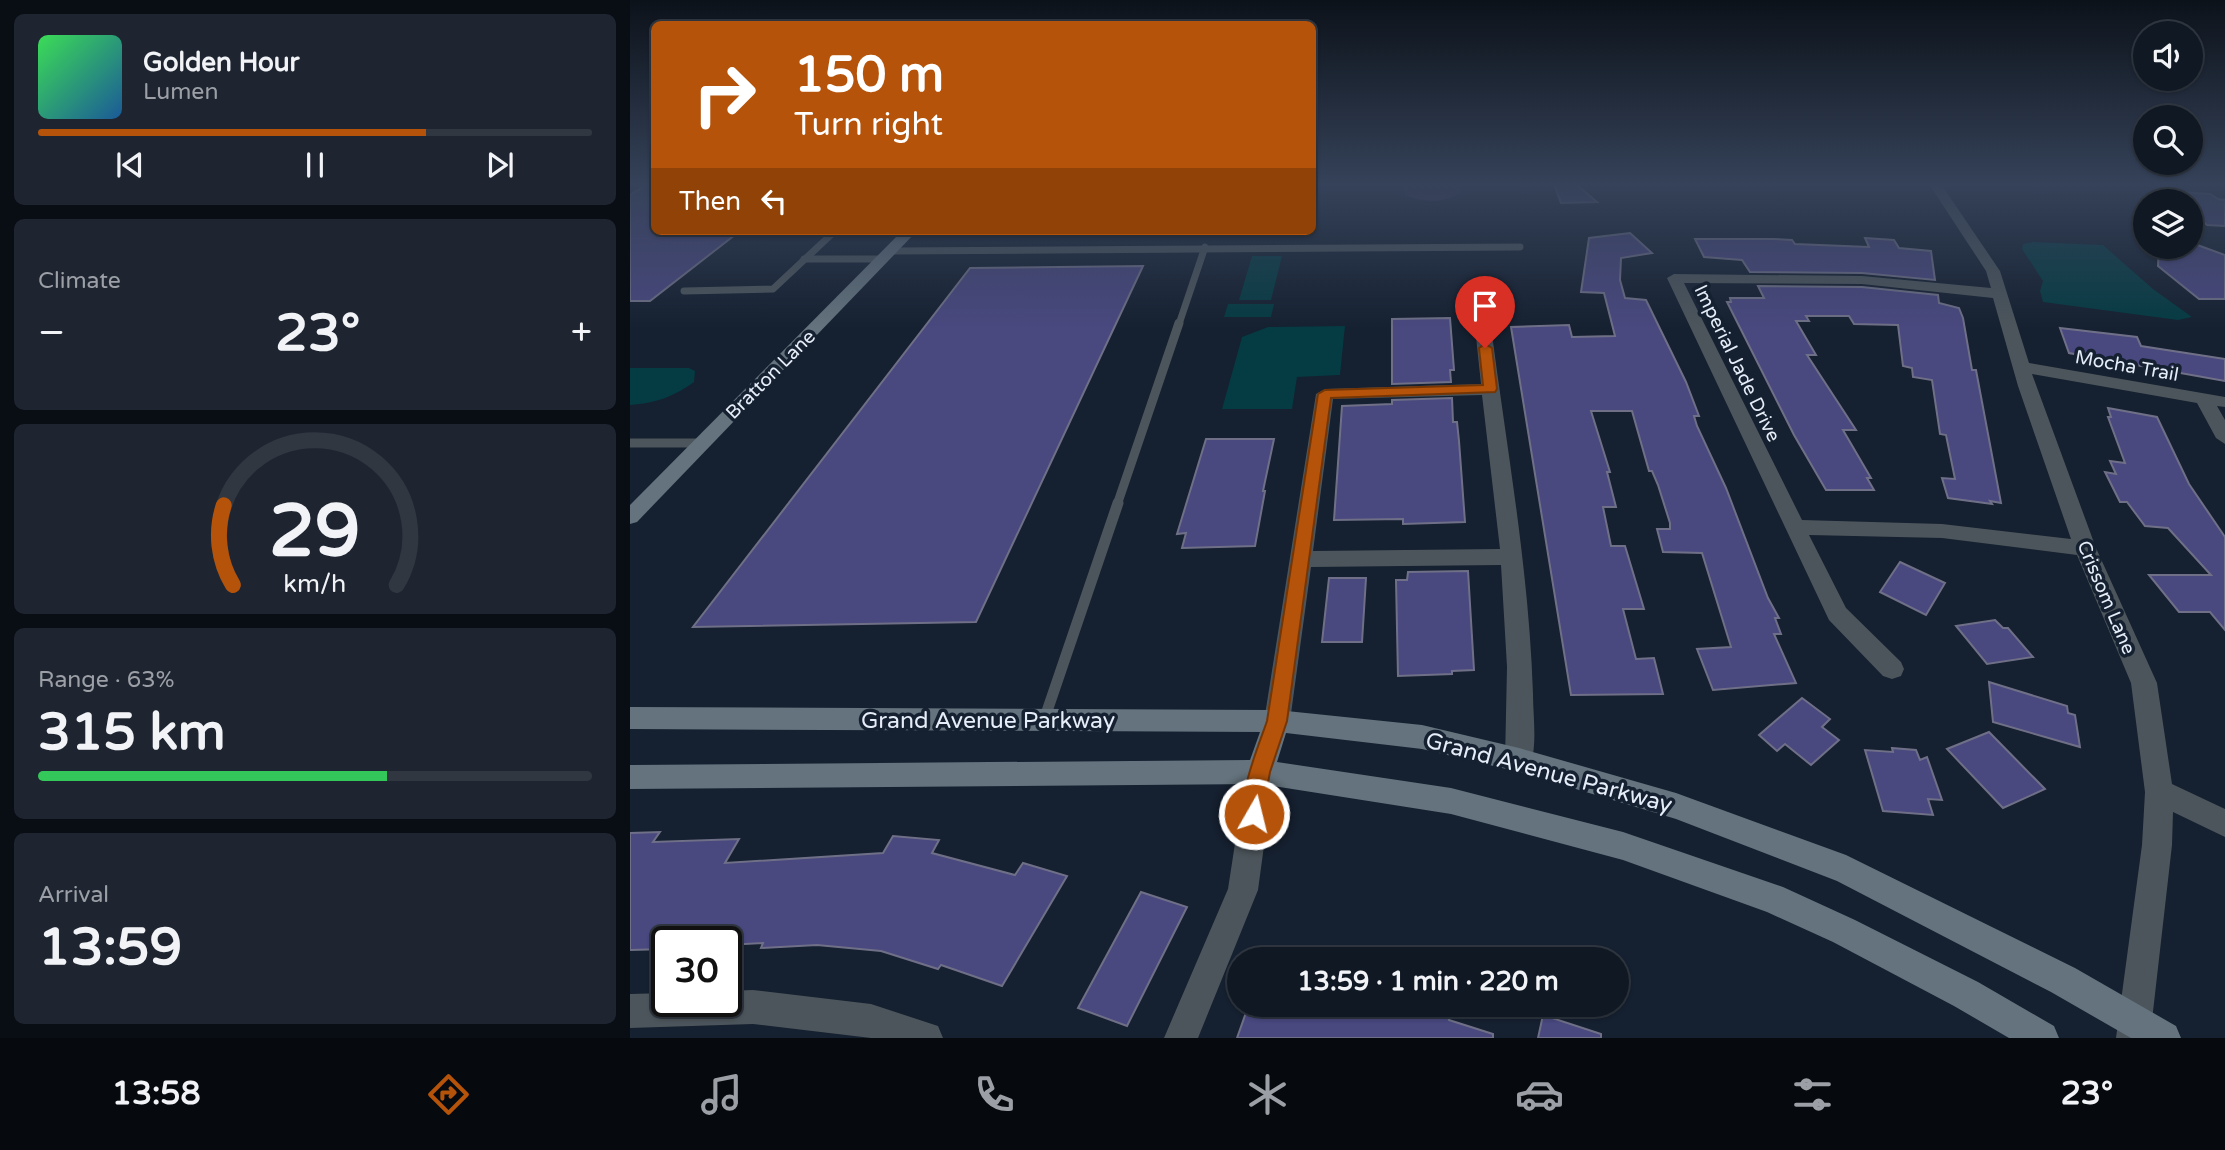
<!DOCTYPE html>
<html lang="en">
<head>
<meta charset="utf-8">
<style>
	body { margin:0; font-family:"Varela Round",sans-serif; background:#1e2531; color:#f1f3f6; height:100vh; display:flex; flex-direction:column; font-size:26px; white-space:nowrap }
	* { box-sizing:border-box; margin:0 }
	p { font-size:23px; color:#9ca0a6 }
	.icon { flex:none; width:38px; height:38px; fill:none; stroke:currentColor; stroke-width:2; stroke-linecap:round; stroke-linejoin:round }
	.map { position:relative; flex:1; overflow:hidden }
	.panel { display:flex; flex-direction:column; gap:14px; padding:14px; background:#090d14; width:630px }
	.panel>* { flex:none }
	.hud { position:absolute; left:21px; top:21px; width:665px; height:214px; border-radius:10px; box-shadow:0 2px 5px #0004,0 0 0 2px #303741; background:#b45309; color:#fff; overflow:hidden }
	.fabs { position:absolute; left:1503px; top:21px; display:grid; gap:14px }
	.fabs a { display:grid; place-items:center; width:70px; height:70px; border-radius:50%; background:#101824; box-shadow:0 2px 5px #0004,0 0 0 2px #303741; font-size:35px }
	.speed { position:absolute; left:21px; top:926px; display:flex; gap:14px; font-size:35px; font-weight:700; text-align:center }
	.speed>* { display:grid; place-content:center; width:91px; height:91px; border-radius:50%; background:#101824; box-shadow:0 2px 5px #0004,0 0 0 2px #303741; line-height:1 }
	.speed .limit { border:4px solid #111; border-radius:10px; background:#fff; color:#111 }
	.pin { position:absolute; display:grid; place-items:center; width:60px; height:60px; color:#fff; margin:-72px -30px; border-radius:50% 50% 50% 0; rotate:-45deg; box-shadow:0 0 7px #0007 }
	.pin .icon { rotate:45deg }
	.me { position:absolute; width:77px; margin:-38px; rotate:8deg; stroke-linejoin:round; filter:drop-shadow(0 0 5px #0008) }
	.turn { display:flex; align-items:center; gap:24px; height:147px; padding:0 28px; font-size:32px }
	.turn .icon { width:91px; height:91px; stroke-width:2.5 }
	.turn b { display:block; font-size:49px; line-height:60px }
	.then { display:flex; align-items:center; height:66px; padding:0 28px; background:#0003; gap:14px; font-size:26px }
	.big { font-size:52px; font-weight:800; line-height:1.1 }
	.panel .widget { flex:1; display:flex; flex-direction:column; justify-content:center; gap:10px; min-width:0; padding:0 24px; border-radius:10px; background:#1e2531 }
	.panel .dial { align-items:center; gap:0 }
	.dial svg { height:182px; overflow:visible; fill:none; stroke:#303741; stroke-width:7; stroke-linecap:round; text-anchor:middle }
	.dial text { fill:#f1f3f6; stroke:none }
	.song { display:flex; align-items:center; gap:21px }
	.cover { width:84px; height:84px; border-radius:10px; background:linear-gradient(135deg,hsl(130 70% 55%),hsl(210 70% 35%)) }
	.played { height:7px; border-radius:4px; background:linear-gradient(90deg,#b45309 70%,#303741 70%) }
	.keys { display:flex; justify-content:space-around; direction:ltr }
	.heat { display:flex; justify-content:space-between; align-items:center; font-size:38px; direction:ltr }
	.charge { height:10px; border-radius:5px; background:linear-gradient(90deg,#34c759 63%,#303741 0) }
	.trip { position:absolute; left:597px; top:947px; width:402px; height:70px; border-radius:35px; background:#101824; box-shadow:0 2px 5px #0004,0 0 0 2px #303741; font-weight:800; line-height:70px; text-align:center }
	.tab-bar { display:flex; height:112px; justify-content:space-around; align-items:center; background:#060a0e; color:#9ca0a6 }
	.tab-bar .icon { width:49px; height:49px }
	.tab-bar .selected { color:#b45309 }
	.tab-bar b { font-size:32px; color:#f1f3f6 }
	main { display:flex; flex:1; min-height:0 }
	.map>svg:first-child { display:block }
	.green { fill:#49335d }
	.water { fill:#053b43 }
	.building { fill:#49487f; stroke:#6f7087; stroke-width:2 }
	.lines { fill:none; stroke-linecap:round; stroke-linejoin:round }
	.lane-far2 { stroke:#4c555b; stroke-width:7 }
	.lane-far1 { stroke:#4c555b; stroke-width:9 }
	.lane { stroke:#4c555b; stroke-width:11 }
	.street { fill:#4c555b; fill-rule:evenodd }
	.secondary { fill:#64737d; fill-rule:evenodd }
	.route { fill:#b45309; stroke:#753606; stroke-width:2 }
	.labels { text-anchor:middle; stroke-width:7; stroke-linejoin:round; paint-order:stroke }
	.street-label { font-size:19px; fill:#e5edf8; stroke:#152030 }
	.near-street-label { font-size:23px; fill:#e5edf8; stroke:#152030 }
</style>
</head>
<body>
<main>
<section class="panel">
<div class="widget">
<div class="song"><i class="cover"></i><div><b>Golden Hour</b><p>Lumen</p></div></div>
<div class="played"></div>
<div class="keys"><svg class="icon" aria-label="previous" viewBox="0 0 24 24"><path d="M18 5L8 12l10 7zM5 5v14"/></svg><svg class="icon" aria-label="pause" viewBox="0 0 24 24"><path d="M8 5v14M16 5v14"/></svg><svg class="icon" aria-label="next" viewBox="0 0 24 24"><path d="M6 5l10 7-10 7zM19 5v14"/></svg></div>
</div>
<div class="widget"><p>Climate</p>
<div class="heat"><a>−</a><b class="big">23°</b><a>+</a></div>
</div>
<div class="widget dial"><svg viewBox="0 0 100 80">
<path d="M14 69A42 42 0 1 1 86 69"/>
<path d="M14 69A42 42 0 0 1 10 34" stroke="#b45309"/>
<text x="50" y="56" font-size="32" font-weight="700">29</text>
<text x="50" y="72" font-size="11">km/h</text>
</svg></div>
<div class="widget"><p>Range · 63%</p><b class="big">315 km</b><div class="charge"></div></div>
<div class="widget"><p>Arrival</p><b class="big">13:59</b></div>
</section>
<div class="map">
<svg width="1595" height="1038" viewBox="0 0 1595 1038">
	<rect width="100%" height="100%" fill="#152030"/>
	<path class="green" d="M773,184H831V192C815,204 793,203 775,195Z"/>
	<g class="water">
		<polygon points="1403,242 1473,245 1523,289 1562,317 1548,320 1413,302 1410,291 1413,281 1392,249 1393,244"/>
		<polygon points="622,256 652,256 641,300 609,300"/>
		<polygon points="598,304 644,304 641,317 594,317"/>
		<polygon points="715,326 710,375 667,377 662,409 592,409 612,337 638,327"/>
		<path d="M0,368H59L65,371L64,382C43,397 26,403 0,405Z"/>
	</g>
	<g class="building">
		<polygon points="17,184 24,184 24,231 110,231 20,301 0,301 0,195"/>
		<polygon points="924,184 946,184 967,202 931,203"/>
		<polygon points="1536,191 1580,194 1588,199 1595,200 1595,226 1577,225 1561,211 1561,201 1549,201"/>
		<polygon points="1000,233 1022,253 991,258 990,280 995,298 1016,300 1056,382 1069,416 1064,416 1067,426 1096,488 1138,598 1149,618 1145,618 1151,634 1144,634 1166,683 1083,690 1067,649 1101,647 1072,553 1033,552 1027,529 1040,529 1040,523 1028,485 1022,471 1019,471 1002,411 961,411 980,472 977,472 986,507 973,507 981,546 995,546 1014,609 993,609 1006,659 1024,658 1033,694 941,695 881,327 939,325 942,337 985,336 974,293 951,292 959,238"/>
		<polygon points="1235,238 1264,240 1269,248 1301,251 1305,280 1232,273 1120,272 1112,260 1074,257 1065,239 1143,239 1162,240 1165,244 1239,247"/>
		<polygon points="1562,243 1595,255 1595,299 1569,299 1528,266 1529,247 1561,247"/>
		<polygon points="513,266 346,622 63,627 340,268"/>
		<polygon points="1128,286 1232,287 1308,295 1309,303 1329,308 1333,318 1342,370 1346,370 1371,503 1360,501 1362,504 1318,498 1312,478 1325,479 1316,435 1310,434 1302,380 1283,377 1282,368 1273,366 1268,325 1224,324 1219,316 1176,316 1179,321 1166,321 1186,355 1177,355 1226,430 1213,430 1241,478 1237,478 1244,490 1196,490 1164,435 1097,302 1101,302 1100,298 1134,298"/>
		<polygon points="820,318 824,370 820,370 821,382 762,384 762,319"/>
		<polygon points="1430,328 1507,337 1511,346 1595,359 1595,381 1439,353"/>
		<polygon points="822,398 823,422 827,422 829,441 835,522 773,524 773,519 704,520 712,406 762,404 762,400"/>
		<polygon points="1478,408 1527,417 1559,484 1595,537 1595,630 1580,612 1549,612 1519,575 1581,575 1538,528 1515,526 1497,502 1490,502 1475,472 1486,474 1480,461 1495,463 1478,417 1481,417"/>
		<polygon points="576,439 644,439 633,491 635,491 625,546 552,548 556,533 547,534"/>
		<polygon points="1270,562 1315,583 1296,615 1250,592"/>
		<polygon points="838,571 844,670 822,671 822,674 768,676 766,580 777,580 778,572"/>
		<polygon points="699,578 736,578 732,642 692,642"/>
		<polygon points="1365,620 1373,628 1378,628 1403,657 1357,664 1326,626"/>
		<polygon points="1359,682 1437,706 1438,713 1445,715 1450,747 1363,722"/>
		<polygon points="1172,698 1200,719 1192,727 1209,740 1181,765 1155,744 1147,751 1129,735"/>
		<polygon points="1359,732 1415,789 1373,808 1317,749"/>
		<polygon points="1262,748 1286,750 1290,760 1297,757 1312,800 1298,799 1303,815 1253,811 1235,750 1263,752"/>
		<polygon points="30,832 23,842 109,839 95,863 253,853 263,836 309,840 302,853 385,875 393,863 437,876 372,986 311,965 308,969 251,951 187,945 131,948 133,943 96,945 96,942 37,942 37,949 0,950 0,833"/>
		<polygon points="511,892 557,907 497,1026 448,1008"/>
		<polygon points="619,1004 793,1004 821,1014 819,1020 863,1034 863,1038 607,1038"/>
		<polygon points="913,1015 971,1034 971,1038 908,1038"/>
	</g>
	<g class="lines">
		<g class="lane-far2">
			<polyline points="261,251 890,247"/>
			<polyline points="174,259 252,259"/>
			<polyline points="54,291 143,289 205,231"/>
			<polyline points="549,324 575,247"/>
		</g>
		<g class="lane-far1">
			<polyline points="0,443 72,443"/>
			<polyline points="487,505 549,323"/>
		</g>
		<polyline class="lane" points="414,720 488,503"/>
		<g class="street">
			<path d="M1299,184H1311L1370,271L1399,363L1595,397V407L1587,406L1595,420V444L1586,438L1567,403L1402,374L1466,548L1527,683L1542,784L1595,809V837L1543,812L1542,845L1520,1038H1486L1512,845L1515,792L1501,683L1447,555L1312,538L1179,535L1216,608L1271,662L1274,669L1271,676L1262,679L1253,676L1199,620L1037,278L1044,274L1232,276L1361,288L1356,271ZM1054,283L1232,284L1363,298L1388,386L1441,539L1312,524L1172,520Z"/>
			<path d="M853,322L861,327C877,450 899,570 903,694C903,717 908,748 899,769L889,772L879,769L875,760L877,667L871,565L681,567L660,721L656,729L647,732L638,729L634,721L686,394L695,389L851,384L845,327ZM852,395L870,549L683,551L703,399Z"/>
			<polygon points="630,760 640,763 644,772 628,890 568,1038 534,1038 598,889 616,772 620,763"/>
			<polygon points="123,990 241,1004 308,1026 313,1038 241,1038 123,1024 0,1028 0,994 37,993 37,1001 96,1001 96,991"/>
		</g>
		<g class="secondary">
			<polygon points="272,231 287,231 7,522 0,524 0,505"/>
			<polygon points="0,707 647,710 792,725 889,748 1046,793 1216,855 1445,968 1546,1026 1551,1038 1501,1038 1421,992 1207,881 1046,819 889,772 792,749 656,733 647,762 821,788 993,832 1153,887 1225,920 1348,982 1424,1026 1429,1038 1379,1038 1324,1006 1203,942 1137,912 993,860 821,814 630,784 0,789 0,765 620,760 630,732 0,729"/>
		</g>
	</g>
	<linearGradient id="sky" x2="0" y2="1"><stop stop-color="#0c121a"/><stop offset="0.56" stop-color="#354259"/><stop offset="1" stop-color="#354259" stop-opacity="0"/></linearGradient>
	<rect width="1595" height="329" fill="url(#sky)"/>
	<path class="route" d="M855,344L862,348L867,389L865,392L701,398L657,721L640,772L631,821L624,824L616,821C606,798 629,745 637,721L688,394L695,390L853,385L849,348Z"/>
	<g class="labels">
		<g class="street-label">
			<text transform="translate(1108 363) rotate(64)" y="7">Imperial Jade Drive</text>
			<text transform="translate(1497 365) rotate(10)" y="7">Mocha Trail</text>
			<text transform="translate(140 374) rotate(-45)" y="7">Bratton Lane</text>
			<text transform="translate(1477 597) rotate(67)" y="7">Crissom Lane</text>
		</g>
		<g class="near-street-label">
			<text x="358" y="728">Grand Avenue Parkway</text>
			<text transform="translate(919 772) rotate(15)" y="8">Grand Avenue Parkway</text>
		</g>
	</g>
</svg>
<div class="fabs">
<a><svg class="icon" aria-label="sound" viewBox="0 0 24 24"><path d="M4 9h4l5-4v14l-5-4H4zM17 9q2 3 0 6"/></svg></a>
<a><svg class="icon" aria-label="search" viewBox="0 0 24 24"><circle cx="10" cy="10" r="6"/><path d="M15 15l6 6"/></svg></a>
<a><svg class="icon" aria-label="layers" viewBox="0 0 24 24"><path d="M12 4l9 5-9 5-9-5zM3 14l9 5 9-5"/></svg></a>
</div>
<div class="speed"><div class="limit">30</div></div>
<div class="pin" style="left:855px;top:348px;background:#d93025"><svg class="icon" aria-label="arrive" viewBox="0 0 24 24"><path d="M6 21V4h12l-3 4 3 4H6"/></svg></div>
<svg class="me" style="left:624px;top:814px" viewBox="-20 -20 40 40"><circle r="17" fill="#b45309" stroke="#fff" stroke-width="3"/><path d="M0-11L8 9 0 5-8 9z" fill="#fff"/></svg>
<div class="trip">13:59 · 1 min · 220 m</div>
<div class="hud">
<div class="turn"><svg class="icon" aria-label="right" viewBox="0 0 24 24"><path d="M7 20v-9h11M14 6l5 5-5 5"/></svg><div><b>150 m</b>Turn right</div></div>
<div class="then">Then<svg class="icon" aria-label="left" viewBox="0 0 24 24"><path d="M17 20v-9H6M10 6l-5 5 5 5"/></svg></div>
</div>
</div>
</main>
<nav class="tab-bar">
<b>13:58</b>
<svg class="icon selected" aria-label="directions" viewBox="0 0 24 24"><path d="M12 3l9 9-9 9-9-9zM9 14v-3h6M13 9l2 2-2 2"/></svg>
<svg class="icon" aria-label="music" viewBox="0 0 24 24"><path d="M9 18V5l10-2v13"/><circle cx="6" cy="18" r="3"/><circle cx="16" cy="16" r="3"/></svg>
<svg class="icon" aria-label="phone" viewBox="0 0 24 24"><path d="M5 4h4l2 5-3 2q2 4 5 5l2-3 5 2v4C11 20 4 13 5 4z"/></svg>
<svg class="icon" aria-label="climate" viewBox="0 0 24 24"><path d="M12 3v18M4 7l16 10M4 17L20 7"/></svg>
<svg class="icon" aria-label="car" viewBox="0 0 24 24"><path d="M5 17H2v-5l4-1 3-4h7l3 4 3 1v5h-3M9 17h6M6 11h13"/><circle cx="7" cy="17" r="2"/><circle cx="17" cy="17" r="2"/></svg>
<svg class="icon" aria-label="filters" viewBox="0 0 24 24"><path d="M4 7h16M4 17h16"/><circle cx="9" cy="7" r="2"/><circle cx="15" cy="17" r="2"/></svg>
<b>23°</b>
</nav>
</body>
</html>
